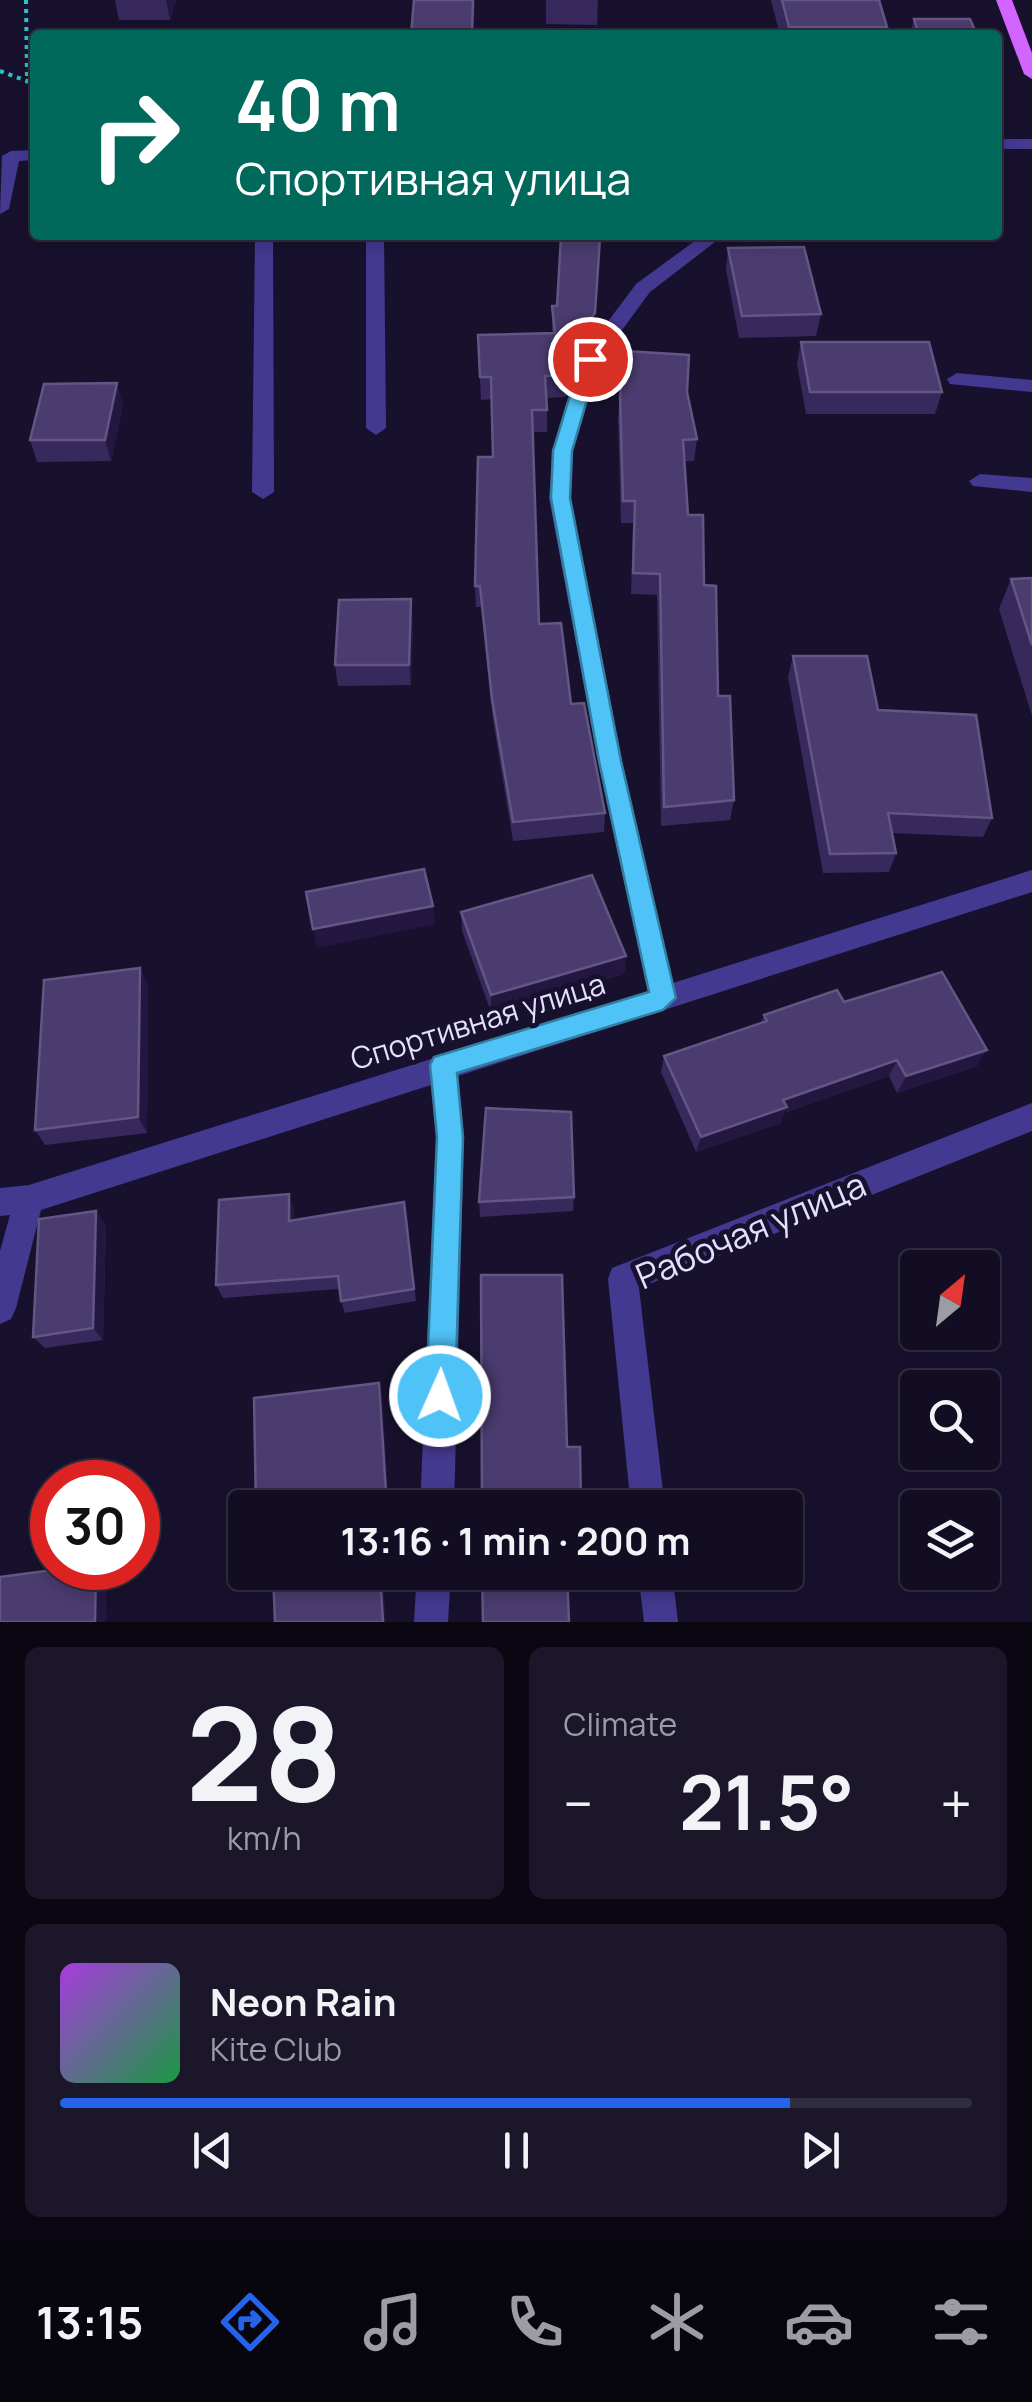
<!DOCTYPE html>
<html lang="en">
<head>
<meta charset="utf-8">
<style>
	body { margin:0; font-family:Manrope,sans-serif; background:#1b162a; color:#f1f3f6; height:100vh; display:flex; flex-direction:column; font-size:38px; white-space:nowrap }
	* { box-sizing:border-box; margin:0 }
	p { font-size:32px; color:#9c9ca5 }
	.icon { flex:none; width:55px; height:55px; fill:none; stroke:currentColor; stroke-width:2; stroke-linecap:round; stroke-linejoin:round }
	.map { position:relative; height:1622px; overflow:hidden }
	.sheet { display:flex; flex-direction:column; gap:25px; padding:25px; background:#0a0713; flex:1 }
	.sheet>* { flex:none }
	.top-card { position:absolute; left:30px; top:30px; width:972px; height:210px; border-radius:10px; box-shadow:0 5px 15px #0003,0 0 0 2px #312d40; background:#00695c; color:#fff; overflow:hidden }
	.needle { width:65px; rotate:29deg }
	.controls { position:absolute; left:900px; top:1250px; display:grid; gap:20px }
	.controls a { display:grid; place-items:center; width:100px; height:100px; border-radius:10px; background:#120d22; box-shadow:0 5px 15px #0003,0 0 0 2px #312d40; font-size:50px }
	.speed { position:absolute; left:30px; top:1460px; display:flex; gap:20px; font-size:50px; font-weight:700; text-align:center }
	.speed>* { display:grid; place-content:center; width:130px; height:130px; border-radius:50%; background:#120d22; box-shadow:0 5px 15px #0003,0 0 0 2px #312d40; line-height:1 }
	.speed .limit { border:15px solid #d22; background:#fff; color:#111 }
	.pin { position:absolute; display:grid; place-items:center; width:85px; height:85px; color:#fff; margin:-42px; border:5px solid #fff; border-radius:50%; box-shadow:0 2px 10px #0007 }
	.me { position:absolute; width:110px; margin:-55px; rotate:2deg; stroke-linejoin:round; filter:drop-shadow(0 0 8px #0008) }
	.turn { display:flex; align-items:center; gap:35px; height:210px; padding:0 40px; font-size:45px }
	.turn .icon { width:130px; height:130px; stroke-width:2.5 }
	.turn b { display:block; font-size:70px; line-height:85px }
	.big { font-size:75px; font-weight:700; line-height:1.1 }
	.sheet .widget { flex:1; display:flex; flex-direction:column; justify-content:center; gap:15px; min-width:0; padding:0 35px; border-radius:15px; background:#1b162a }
	.sheet .dial { align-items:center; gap:0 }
	.dial b { font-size:130px; line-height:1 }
	.song { display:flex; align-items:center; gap:30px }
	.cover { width:120px; height:120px; border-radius:15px; background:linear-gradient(135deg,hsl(280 70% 55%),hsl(140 70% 35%)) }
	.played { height:10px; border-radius:5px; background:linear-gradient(90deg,#2563eb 80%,#312d40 80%) }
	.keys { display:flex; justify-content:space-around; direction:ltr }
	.heat { display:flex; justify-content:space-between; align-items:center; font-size:55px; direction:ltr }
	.sheet .tiles { flex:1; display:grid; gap:25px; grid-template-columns:1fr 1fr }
	.widget:last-child { grid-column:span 2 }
	.trip { position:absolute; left:228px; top:1490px; width:575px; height:100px; border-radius:10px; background:#120d22; box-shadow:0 5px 15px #0003,0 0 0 2px #312d40; font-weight:700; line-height:100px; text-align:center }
	.menu { display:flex; height:160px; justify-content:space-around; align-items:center; background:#07050e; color:#9c9ca5 }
	.menu .icon { width:70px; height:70px }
	.menu .active { color:#2563eb }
	.menu b { font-size:45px; color:#f1f3f6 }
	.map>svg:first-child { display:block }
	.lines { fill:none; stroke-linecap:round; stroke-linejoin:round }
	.path { stroke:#2ac3c7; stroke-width:4; stroke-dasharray:4 5; stroke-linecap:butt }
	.minor { fill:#443990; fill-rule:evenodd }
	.major { fill:#d265ff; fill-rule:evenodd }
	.wall { fill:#38295c }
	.shaded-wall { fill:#231742 }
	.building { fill:#4a3c6e; stroke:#625684; stroke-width:2.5 }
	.route { fill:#4fc3f7; stroke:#337fa1; stroke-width:2.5 }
	.labels { text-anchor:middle; stroke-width:10; stroke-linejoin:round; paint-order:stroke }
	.street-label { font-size:30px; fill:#e4deff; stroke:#18112e }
	.near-street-label { font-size:35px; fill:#e4deff; stroke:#18112e }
</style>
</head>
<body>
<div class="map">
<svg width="1032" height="1622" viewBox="0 0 1032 1622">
	<rect width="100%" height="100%" fill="#18112e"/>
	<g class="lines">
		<g class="path">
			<polyline points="26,0 27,81"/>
			<polyline points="0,71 27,81 35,102"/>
		</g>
		<g class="minor">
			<rect x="998" y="139" width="34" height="10"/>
			<polygon points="35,150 35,160 19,161 9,209 0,214 2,156 11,151"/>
			<polygon points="255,235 273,235 274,492 263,499 252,492"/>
			<polygon points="366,235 384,235 386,428 376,435 366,428"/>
			<polygon points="703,235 724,235 650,292 600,360 573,451 571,498 622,761 673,983 1032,870 1032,892 458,1076 464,1137 454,1508 420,1508 436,1137 431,1085 41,1210 16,1308 11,1319 0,1324 0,1251 10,1215 0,1216 0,1188 29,1185 648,991 598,761 549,498 553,451 583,355 636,284"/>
			<polygon points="957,373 1032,380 1032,392 950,384 947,379"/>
			<polygon points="980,474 1032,478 1032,492 973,486 969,481"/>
			<polygon points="1032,1103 1032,1131 639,1288 665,1508 631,1508 608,1279 612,1268"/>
			<polygon points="417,1572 451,1572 448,1622 414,1622"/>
			<polygon points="638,1572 672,1572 678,1622 644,1622"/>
		</g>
		<polygon class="major" points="996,0 1012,0 1032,53 1032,79 1024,74"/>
	</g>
	<g class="wall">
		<polygon points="115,0 176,0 170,20 119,20"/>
		<polygon points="546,0 598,0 597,25 546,24"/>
		<polygon points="771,0 879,0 887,27 886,35 780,35"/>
		<polygon points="914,19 977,35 910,35"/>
		<polygon points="629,235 697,235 689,241 629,238"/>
		<polygon points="728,248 821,314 816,336 739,338 726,270"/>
		<polygon points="552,306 594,335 579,354 566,397 547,398 547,432 532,432 539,624 571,704 605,813 604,832 513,841 493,720 481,607 476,607 475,586 493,457 491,399 481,400 478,335 552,333"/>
		<polygon points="801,342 942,392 935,414 806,414 797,364"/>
		<polygon points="687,392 697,439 694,461 684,461 688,515 704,585 734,800 730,820 661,826 657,595 631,594 633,523 621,523 618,418 620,396"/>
		<polygon points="123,405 111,461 37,462 30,440"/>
		<polygon points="1032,578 1032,716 999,609 1011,579"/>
		<polygon points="413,621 411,685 338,686 335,665"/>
		<polygon points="793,656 878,710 992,818 983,837 892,833 896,853 889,872 823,873 788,677"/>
		<polygon points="461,912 626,956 624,974 491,1012 462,931"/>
		<polygon points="140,968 148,986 147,1133 45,1145 35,1130"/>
		<polygon points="844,1002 977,1066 897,1093 889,1076 784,1113 781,1123 696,1152 661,1072 664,1056 761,1023 764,1015"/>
		<polygon points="574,1197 573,1211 480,1217 479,1202"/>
		<polygon points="404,1202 416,1301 345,1313 341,1301 339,1289 223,1298 216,1285 294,1208 294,1220"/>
		<polygon points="106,1225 103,1340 45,1348 33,1337"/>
	</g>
	<g class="shaded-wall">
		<polygon points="166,0 176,0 170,20"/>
		<polygon points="473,0 475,0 474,35 472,35"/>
		<polygon points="600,238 594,335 579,354 566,397 567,375 580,332"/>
		<polygon points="117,383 123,405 111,461 105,440"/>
		<polygon points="411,599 413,621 411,685 409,665"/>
		<polygon points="433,906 435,924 317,948 313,929"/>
		<polygon points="626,956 624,974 491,1012 491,995"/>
		<polygon points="140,968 148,986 147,1133 138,1117"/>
		<polygon points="987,1050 977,1066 897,1093 906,1076"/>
		<polygon points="897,1060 889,1076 784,1113 781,1123 696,1152 701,1137 783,1100"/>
		<polygon points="289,1194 294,1208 294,1235 289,1221"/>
		<polygon points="96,1211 106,1225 103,1340 93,1328"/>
		<polygon points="379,1383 382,1393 389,1508 387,1508"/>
		<polygon points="96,1568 103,1568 107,1570 106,1622 95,1622"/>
		<polygon points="380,1572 383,1572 386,1622 383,1622"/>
	</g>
	<g class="building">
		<polygon points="414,0 473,0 472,35 411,35"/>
		<polygon points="782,0 879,0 887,27 789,27"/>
		<polygon points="914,19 970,19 977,35 919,35"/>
		<polygon points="561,237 600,238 595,313 580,332 567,375 545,376 547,410 532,410 539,624 561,623 571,704 584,703 605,813 513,822 492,699 480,586 475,586 478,457 493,457 491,377 480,377 478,335 555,333 552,306 557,306"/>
		<polygon points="804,247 821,314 742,316 728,248"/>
		<polygon points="801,342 929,342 942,392 810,392"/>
		<polygon points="625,351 689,355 687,392 697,439 683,440 688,515 703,515 704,585 716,586 718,696 730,696 734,800 664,807 660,574 633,573 635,501 623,501 620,396"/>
		<polygon points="117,383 105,440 30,440 44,384"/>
		<polygon points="1032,578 1032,645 1011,579"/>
		<polygon points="411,599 409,665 335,665 339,600"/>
		<polygon points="793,656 867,656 878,710 976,715 992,818 888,813 896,853 830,854"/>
		<polygon points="424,869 433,906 313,929 306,892"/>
		<polygon points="592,875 626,956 491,995 461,912"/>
		<polygon points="140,968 138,1117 35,1130 44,980"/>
		<polygon points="942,972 987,1050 906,1076 897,1060 783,1100 787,1107 701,1137 664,1056 767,1021 764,1015 837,990 844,1002"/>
		<polygon points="486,1108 571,1112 574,1197 479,1202"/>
		<polygon points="289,1194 289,1221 404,1202 414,1289 341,1301 338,1276 216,1285 219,1200"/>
		<polygon points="96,1211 93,1328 33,1337 39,1219"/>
		<polygon points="481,1275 562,1275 567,1447 580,1447 581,1508 482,1508"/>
		<polygon points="379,1383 387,1508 256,1508 254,1398"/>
		<polygon points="68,1568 96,1568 95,1622 0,1622 0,1577"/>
		<polygon points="273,1572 380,1572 383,1622 275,1622"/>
		<polygon points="482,1572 567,1572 569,1622 483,1622"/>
	</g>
	<polygon class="route" points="590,353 599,359 572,451 570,498 621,761 676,998 663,1010 457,1073 463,1137 455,1396 451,1407 440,1411 430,1407 426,1396 437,1137 430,1065 434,1057 649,992 599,761 551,498 553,451 581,359"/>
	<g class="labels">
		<g class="street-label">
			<text transform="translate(478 1022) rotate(-17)" y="10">Спортивная улица</text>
		</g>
		<g class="near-street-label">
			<text transform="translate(751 1231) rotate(-23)" y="12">Рабочая улица</text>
		</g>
	</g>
</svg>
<div class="controls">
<a><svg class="needle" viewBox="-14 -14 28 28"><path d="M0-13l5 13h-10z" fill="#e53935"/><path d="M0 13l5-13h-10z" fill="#9c9ca5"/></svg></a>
<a><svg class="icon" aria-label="search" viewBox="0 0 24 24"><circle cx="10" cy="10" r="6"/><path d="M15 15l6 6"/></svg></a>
<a><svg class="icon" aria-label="layers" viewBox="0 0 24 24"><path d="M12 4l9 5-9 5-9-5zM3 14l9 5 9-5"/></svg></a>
</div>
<div class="speed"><div class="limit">30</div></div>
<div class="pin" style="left:590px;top:359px;background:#d93025"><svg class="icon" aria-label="arrive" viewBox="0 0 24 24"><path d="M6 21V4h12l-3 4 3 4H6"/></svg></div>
<svg class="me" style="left:440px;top:1396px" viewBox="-20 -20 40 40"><circle r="17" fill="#4fc3f7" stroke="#fff" stroke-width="3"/><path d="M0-11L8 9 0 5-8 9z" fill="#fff"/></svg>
<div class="trip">13:16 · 1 min · 200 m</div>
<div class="top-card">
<div class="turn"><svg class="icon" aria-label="right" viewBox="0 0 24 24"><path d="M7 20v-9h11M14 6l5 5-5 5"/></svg><div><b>40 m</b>Спортивная улица</div></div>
</div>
</div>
<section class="sheet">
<div class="tiles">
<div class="widget dial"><b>28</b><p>km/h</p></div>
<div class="widget"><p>Climate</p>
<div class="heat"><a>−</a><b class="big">21.5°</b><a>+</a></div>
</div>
<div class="widget">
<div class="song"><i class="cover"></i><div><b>Neon Rain</b><p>Kite Club</p></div></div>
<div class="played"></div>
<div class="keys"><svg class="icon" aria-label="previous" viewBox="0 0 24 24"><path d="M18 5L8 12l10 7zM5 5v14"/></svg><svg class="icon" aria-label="pause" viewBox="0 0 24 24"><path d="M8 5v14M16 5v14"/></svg><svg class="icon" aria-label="next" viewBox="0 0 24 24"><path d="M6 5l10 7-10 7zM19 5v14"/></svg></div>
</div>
</div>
</section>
<nav class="menu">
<b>13:15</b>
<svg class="icon active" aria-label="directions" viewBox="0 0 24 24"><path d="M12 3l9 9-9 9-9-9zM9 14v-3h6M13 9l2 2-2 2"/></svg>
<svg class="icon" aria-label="music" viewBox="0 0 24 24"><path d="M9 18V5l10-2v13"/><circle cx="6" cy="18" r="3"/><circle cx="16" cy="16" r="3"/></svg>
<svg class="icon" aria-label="phone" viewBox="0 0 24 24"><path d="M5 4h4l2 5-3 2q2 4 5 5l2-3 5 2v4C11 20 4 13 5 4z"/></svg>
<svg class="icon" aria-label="climate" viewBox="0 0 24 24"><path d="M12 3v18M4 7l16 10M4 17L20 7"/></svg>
<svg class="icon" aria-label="car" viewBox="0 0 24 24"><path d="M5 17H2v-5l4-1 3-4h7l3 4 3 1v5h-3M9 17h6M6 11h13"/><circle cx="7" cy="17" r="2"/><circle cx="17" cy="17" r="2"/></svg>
<svg class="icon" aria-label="filters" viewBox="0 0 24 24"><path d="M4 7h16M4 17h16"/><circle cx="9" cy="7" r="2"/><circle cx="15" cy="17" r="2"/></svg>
</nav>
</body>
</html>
